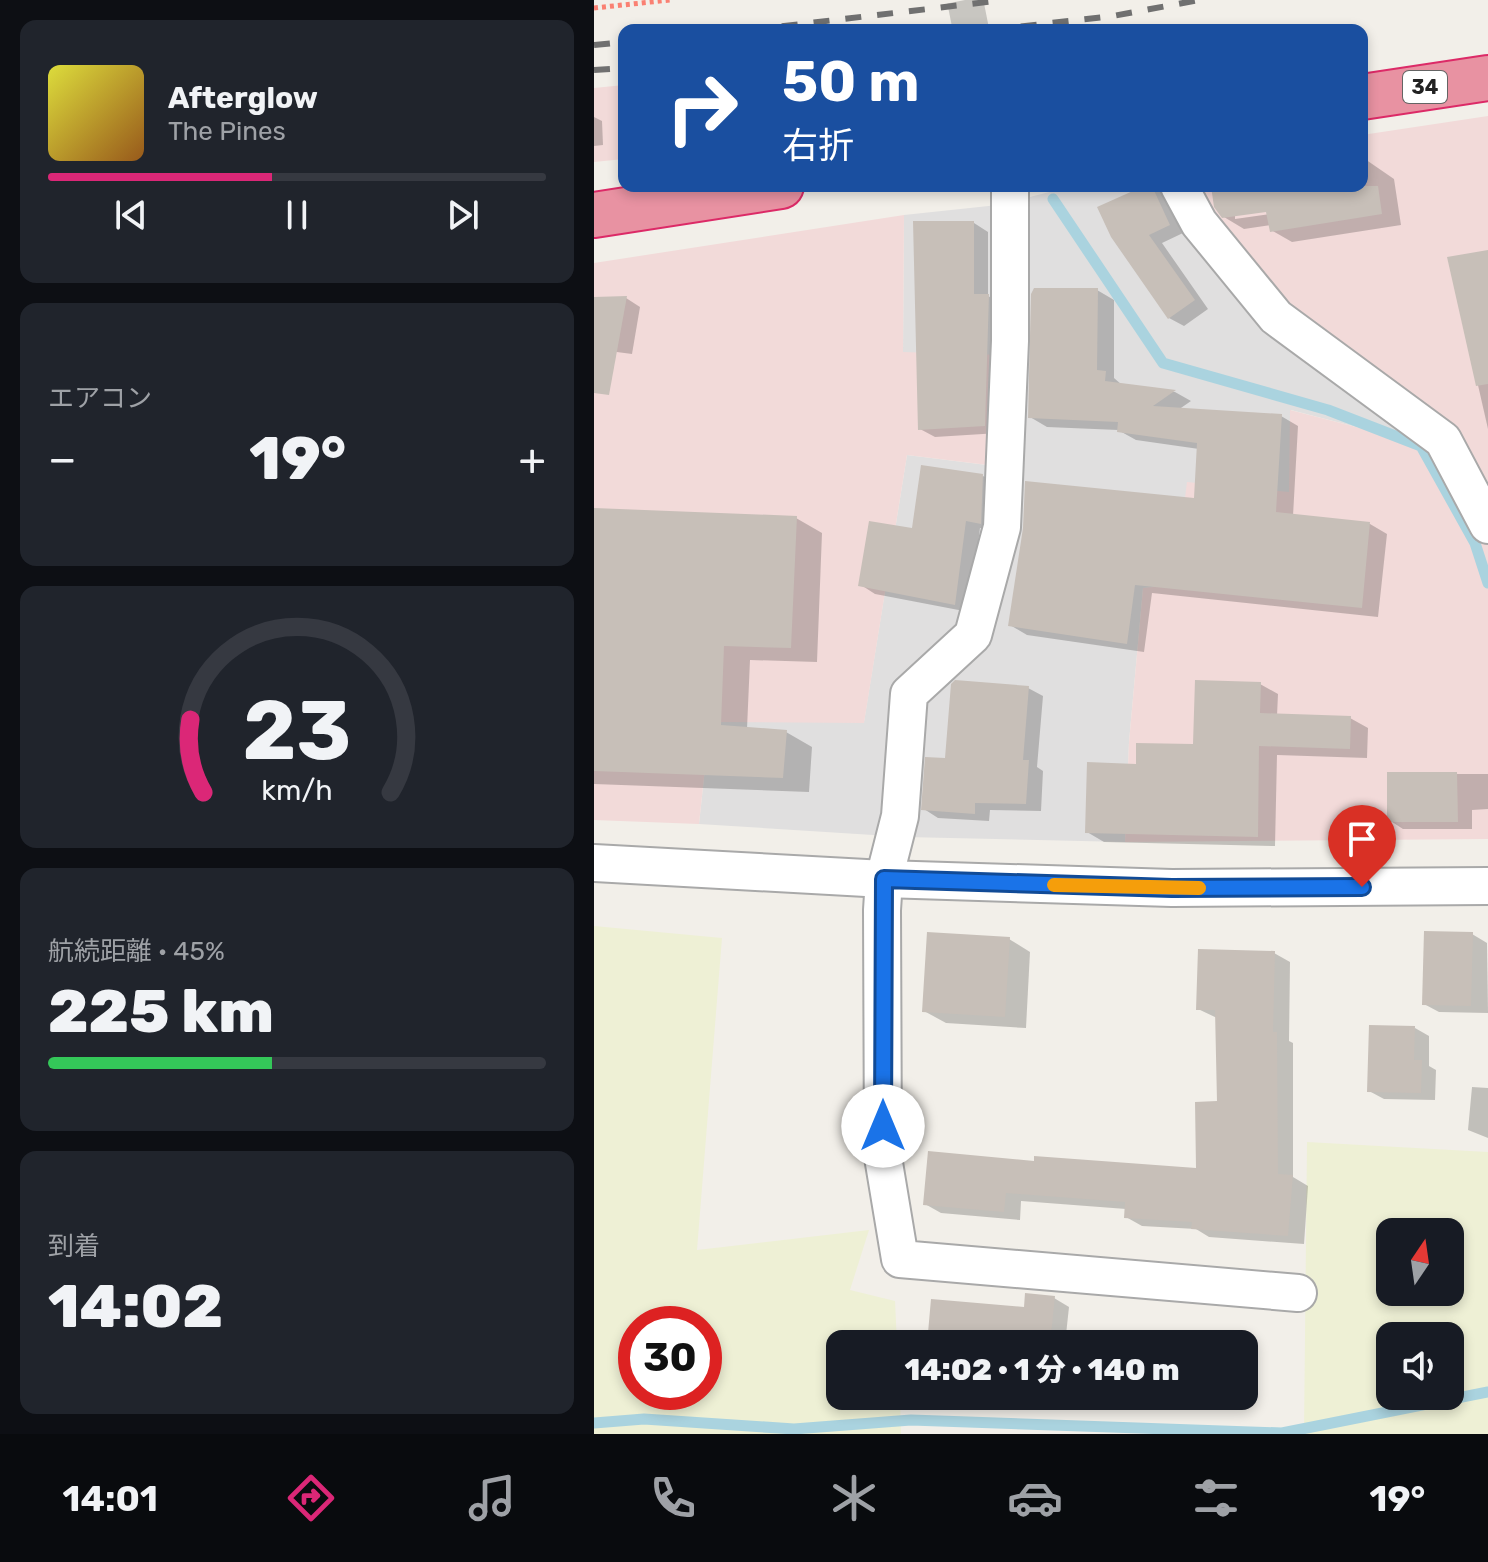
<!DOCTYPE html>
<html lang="ja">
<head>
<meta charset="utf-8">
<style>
	body { margin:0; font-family:Rubik,"Noto Sans JP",sans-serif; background:#20242c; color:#f1f3f6; height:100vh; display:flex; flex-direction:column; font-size:30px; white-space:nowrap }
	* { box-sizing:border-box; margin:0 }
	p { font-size:26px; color:#9ea1a6 }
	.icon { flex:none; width:44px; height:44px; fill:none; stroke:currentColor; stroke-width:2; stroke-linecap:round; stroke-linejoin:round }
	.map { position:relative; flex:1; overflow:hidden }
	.sheet { display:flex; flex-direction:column; gap:20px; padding:20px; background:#0d0f14; width:594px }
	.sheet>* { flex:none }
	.top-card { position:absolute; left:24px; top:24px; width:750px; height:168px; border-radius:16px; box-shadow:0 4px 12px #0003; background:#1a4fa0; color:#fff; overflow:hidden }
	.needle { width:52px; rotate:13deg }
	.buttons { position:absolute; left:782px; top:1218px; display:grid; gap:16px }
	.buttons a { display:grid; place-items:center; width:88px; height:88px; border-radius:16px; background:#171b24; box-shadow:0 4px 12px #0003; font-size:40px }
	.speed { position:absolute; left:24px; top:1306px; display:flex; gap:16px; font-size:40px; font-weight:700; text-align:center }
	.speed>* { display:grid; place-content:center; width:104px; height:104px; border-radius:50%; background:#171b24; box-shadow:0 4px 12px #0003; line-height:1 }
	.speed .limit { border:12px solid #d22; background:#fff; color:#111 }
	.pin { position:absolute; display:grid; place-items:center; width:68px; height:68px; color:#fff; margin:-82px -34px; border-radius:50% 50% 50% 0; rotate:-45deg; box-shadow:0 0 8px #0007 }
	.pin .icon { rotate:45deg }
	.me { position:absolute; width:88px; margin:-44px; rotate:0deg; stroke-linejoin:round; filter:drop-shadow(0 0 6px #0008) }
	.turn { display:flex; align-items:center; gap:28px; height:168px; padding:0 32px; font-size:36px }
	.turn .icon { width:104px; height:104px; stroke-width:2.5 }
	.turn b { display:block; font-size:56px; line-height:68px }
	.big { font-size:60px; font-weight:800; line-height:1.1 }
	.sheet .card { flex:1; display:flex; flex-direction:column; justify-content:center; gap:12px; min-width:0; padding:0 28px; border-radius:16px; background:#20242c }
	.sheet .dial { align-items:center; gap:0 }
	.dial svg { height:208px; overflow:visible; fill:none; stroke:#363941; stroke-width:7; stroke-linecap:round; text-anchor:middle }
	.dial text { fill:#f1f3f6; stroke:none }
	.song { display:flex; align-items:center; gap:24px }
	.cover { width:96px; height:96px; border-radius:12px; background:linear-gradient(135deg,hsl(60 70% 55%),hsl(30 70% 35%)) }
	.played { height:8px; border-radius:4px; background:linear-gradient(90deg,#db2777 45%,#363941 45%) }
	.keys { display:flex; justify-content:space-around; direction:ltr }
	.heat { display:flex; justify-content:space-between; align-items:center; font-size:44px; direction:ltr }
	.charge { height:12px; border-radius:6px; background:linear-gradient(90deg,#34c759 45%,#363941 0) }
	.trip { position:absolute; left:232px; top:1330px; width:432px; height:80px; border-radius:16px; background:#171b24; box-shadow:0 4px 12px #0003; font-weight:800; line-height:80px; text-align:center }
	.tabs { display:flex; height:128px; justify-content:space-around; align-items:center; background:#090b0e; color:#9ea1a6 }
	.tabs .icon { width:56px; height:56px }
	.tabs .active { color:#db2777 }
	.tabs b { font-size:36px; color:#f1f3f6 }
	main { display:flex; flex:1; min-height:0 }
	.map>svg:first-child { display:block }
	.residential { fill:#e0dfdf }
	.commercial { fill:#f2dad9 }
	.farmland { fill:#eef0d5; fill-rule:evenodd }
	.shadow { fill:#0003; fill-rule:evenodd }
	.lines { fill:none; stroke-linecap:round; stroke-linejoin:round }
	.stream { stroke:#aad3df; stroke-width:11 }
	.building { fill:#c7bfb8 }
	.minor-tunnel { stroke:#c8c6c1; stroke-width:36; stroke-dasharray:36 18; stroke-linecap:butt }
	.minor-casing { stroke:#a9a9a9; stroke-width:40 }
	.highway-casing { stroke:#dc2a67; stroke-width:48 }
	.path { stroke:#fa8072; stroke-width:5; stroke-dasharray:4 4; stroke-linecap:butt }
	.minor { stroke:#fff; stroke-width:36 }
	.highway { stroke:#e892a2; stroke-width:44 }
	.rail { stroke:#707070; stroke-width:6; stroke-dasharray:16 16; stroke-linecap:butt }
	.route-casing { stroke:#114b97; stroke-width:20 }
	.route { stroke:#1a73e8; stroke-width:14 }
	.slow { stroke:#f59e0b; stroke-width:14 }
	.labels { text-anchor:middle; stroke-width:8; stroke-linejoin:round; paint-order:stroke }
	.shield { fill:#fff; stroke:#646464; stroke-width:2 }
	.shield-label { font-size:20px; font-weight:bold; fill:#222 }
</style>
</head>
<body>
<main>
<section class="sheet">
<div class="card">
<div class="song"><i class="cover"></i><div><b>Afterglow</b><p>The Pines</p></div></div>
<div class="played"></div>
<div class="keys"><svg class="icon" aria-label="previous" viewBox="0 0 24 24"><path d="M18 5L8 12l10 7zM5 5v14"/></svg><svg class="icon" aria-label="pause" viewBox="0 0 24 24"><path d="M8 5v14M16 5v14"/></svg><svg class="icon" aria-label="next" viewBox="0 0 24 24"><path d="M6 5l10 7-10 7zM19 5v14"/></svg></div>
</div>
<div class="card"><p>エアコン</p>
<div class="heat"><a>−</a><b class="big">19°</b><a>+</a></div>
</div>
<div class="card dial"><svg viewBox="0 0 100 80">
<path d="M14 69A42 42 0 1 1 86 69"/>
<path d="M14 69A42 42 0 0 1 9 41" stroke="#db2777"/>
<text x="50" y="56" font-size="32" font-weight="700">23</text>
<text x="50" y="72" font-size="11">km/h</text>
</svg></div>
<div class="card"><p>航続距離 · 45%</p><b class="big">225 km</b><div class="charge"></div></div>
<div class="card"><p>到着</p><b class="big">14:02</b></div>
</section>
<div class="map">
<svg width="894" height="1434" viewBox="0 0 894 1434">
	<rect width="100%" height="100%" fill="#f2efe9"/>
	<polygon class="residential" points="479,186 572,186 843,448 697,410 696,492 580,586 549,588 535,742 531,842 311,837 105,824 116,722 270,722 313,455 401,466 309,352 310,215 404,205"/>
	<g class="commercial">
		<polygon points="30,85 30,159 0,162 0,88"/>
		<polygon points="894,116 894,839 531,842 535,742 549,588 580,585 593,482 695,492 696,410 840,447 572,186 768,186 768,135"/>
		<polygon points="310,215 309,352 408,355 402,466 313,455 270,723 116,722 105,824 0,820 0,263"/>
	</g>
	<g class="farmland">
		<path d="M0,926L128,938L103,1250L275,1230L256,1290L301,1301L303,1344H246V1396H306L307,1434H0ZM42,1324H110V1392H42Z"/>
		<path d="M713,1142L894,1152V1434H710ZM796,1232H856V1292H796ZM796,1336H856V1396H796Z"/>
	</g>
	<g class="shadow">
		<polygon points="0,117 8,121 9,145 0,146"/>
		<path d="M768,157L800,179L807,225L698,242L677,230V225L650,229L630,217L620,186H768ZM682,209L683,213L641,219V215Z"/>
		<polygon points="554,186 571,194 589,233 568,243 614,309 590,326 575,318 518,236"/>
		<polygon points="380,223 394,232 394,296 409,304 405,433 341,437 326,429"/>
		<polygon points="894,252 894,429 855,258"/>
		<polygon points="503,290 520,300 520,378 528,385 581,392 597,401 584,410 687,416 704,426 699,516 776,524 793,534 784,617 558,593 550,652 433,635 416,625 602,500 605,449 542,440 524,430 453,427 436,417"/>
		<polygon points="32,298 46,307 38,354 0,349 0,299"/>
		<polygon points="389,476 403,484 401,531 386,528 375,612 281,594 267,585 320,530"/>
		<polygon points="0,510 202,518 228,533 223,662 156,660 153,729 192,732 218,747 215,792 0,784"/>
		<polygon points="666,684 684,694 683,716 756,718 774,728 773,758 683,755 681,846 510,842 493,832 544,766 601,746"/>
		<polygon points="434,688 449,696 443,767 449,771 447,811 396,810 395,821 344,818 330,809 353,760"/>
		<polygon points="795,774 894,774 894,809 878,810 878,829 809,829 795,820"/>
		<polygon points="878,934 893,943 894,1013 845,1012 830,1004"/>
		<polygon points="415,939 436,952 432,1028 352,1023 330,1011"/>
		<polygon points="680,953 696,962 695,1041 699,1043 699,1177 714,1186 710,1244 615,1237 602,1229 548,1226 532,1217 532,1209 427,1201 426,1220 347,1213 331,1204 442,1164 604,1170 625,1103 623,1018 604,1009"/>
		<polygon points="821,1028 835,1036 835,1066 842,1070 841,1100 790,1099 775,1091"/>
		<polygon points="878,1087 894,1088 894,1138 874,1130"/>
		<polygon points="460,1298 475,1307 471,1344 335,1344"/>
	</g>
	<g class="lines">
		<g class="stream">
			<polyline points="459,199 569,363 734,410 827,446 881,543 894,583"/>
			<polyline points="0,1423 50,1419 200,1429 317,1420 688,1433 894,1392"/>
		</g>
	</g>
	<g class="building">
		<polygon points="550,186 558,186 576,225 555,235 601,300 574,319 517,237 503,207"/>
		<polygon points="617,186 784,186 788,214 676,232 672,212 628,218 620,207"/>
		<polygon points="319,221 380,221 380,294 395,294 391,426 324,430"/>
		<polygon points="894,250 894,384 882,386 853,257"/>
		<polygon points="440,288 504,288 503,370 512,371 511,381 582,390 559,406 688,414 682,512 776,522 768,608 541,585 533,644 414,626 429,528 431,481 600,498 603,443 523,432 524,422 434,418 437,294"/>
		<polygon points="33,296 15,395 0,393 0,297"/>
		<polygon points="327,465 389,474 387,524 372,521 361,605 264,586 275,521 318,528"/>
		<polygon points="0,508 203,516 197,648 130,646 127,725 193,730 189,778 0,771"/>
		<polygon points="361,680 435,686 429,760 435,760 432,804 381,803 381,814 327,810 331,757 351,758 357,684"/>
		<polygon points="601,680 667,682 666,713 757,716 756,749 665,746 664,837 491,833 493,762 542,764 542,743 599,744"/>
		<polygon points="793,772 863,772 864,822 793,822"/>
		<polygon points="830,931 879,932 877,1006 828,1005"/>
		<polygon points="333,932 416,937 411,1017 328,1012"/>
		<polygon points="604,949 681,951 679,1032 683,1032 684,1174 699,1175 694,1236 597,1229 598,1222 530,1218 531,1202 412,1193 410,1212 329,1205 334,1151 440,1161 440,1156 602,1168 601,1102 623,1101 621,1010 602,1010"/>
		<polygon points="775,1025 821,1026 820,1060 828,1060 827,1093 773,1092"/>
		<polygon points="431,1293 461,1296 456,1344 333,1344 337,1299 430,1307"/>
	</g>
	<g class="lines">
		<polyline class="minor-tunnel" points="371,0 377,30"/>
		<defs>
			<g id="minor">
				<polyline points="416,186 416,341 408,527 379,635 315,694 306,816 290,879 288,910 289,1157 306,1259 704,1293"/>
				<polyline points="585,186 605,223 682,317 849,440 894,525"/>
				<polyline points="0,863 290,879 578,888 894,886"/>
			</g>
			<g id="highway">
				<polyline points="768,97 894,78"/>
				<polyline points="0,215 187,186"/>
			</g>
		</defs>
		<use href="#minor" class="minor-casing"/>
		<use href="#highway" class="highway-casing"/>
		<polyline class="path" points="0,8 76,0"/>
		<use href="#minor" class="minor"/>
		<use href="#highway" class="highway"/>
		<g class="rail">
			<polyline points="156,30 410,0"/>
			<polyline points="395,30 519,16 605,0"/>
			<polyline points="0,45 30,42"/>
			<polyline points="0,70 30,68"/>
		</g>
	</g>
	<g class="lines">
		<defs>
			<polyline id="route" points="289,1126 290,879 578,888 768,887"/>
		</defs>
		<use href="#route" class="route-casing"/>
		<use href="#route" class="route"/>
		<polyline class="slow" points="460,885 605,888"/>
	</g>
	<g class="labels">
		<rect class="shield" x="809" y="71" width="44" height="32" rx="6"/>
		<g class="shield-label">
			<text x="831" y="94">34</text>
		</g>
	</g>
</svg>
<div class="buttons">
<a><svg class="needle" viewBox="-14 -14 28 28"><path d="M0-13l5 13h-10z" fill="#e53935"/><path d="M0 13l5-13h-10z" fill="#9ea1a6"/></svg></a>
<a><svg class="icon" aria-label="sound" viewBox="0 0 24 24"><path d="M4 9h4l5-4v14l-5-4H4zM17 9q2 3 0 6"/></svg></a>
</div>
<div class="speed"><div class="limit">30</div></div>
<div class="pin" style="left:768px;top:887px;background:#d93025"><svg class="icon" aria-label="arrive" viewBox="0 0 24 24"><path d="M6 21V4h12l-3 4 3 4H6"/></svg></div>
<svg class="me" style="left:289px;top:1126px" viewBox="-20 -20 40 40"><circle r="19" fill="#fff"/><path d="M0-13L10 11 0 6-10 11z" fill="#1a73e8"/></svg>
<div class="trip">14:02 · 1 分 · 140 m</div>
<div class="top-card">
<div class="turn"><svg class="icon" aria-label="right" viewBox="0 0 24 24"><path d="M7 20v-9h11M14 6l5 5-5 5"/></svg><div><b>50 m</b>右折</div></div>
</div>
</div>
</main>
<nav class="tabs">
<b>14:01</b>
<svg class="icon active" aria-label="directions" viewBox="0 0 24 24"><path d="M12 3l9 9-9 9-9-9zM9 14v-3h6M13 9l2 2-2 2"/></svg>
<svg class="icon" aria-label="music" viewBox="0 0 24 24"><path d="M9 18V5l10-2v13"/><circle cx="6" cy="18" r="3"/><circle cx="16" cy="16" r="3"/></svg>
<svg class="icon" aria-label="phone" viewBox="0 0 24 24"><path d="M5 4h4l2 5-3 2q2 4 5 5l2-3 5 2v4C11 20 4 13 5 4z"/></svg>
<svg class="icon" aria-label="climate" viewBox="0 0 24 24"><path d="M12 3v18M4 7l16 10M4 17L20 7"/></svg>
<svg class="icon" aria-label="car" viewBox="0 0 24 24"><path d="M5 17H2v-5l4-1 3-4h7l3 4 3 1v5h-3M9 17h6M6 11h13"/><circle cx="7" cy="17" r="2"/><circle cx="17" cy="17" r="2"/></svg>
<svg class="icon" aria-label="filters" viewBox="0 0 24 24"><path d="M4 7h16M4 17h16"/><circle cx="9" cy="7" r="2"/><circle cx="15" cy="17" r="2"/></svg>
<b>19°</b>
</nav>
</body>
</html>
